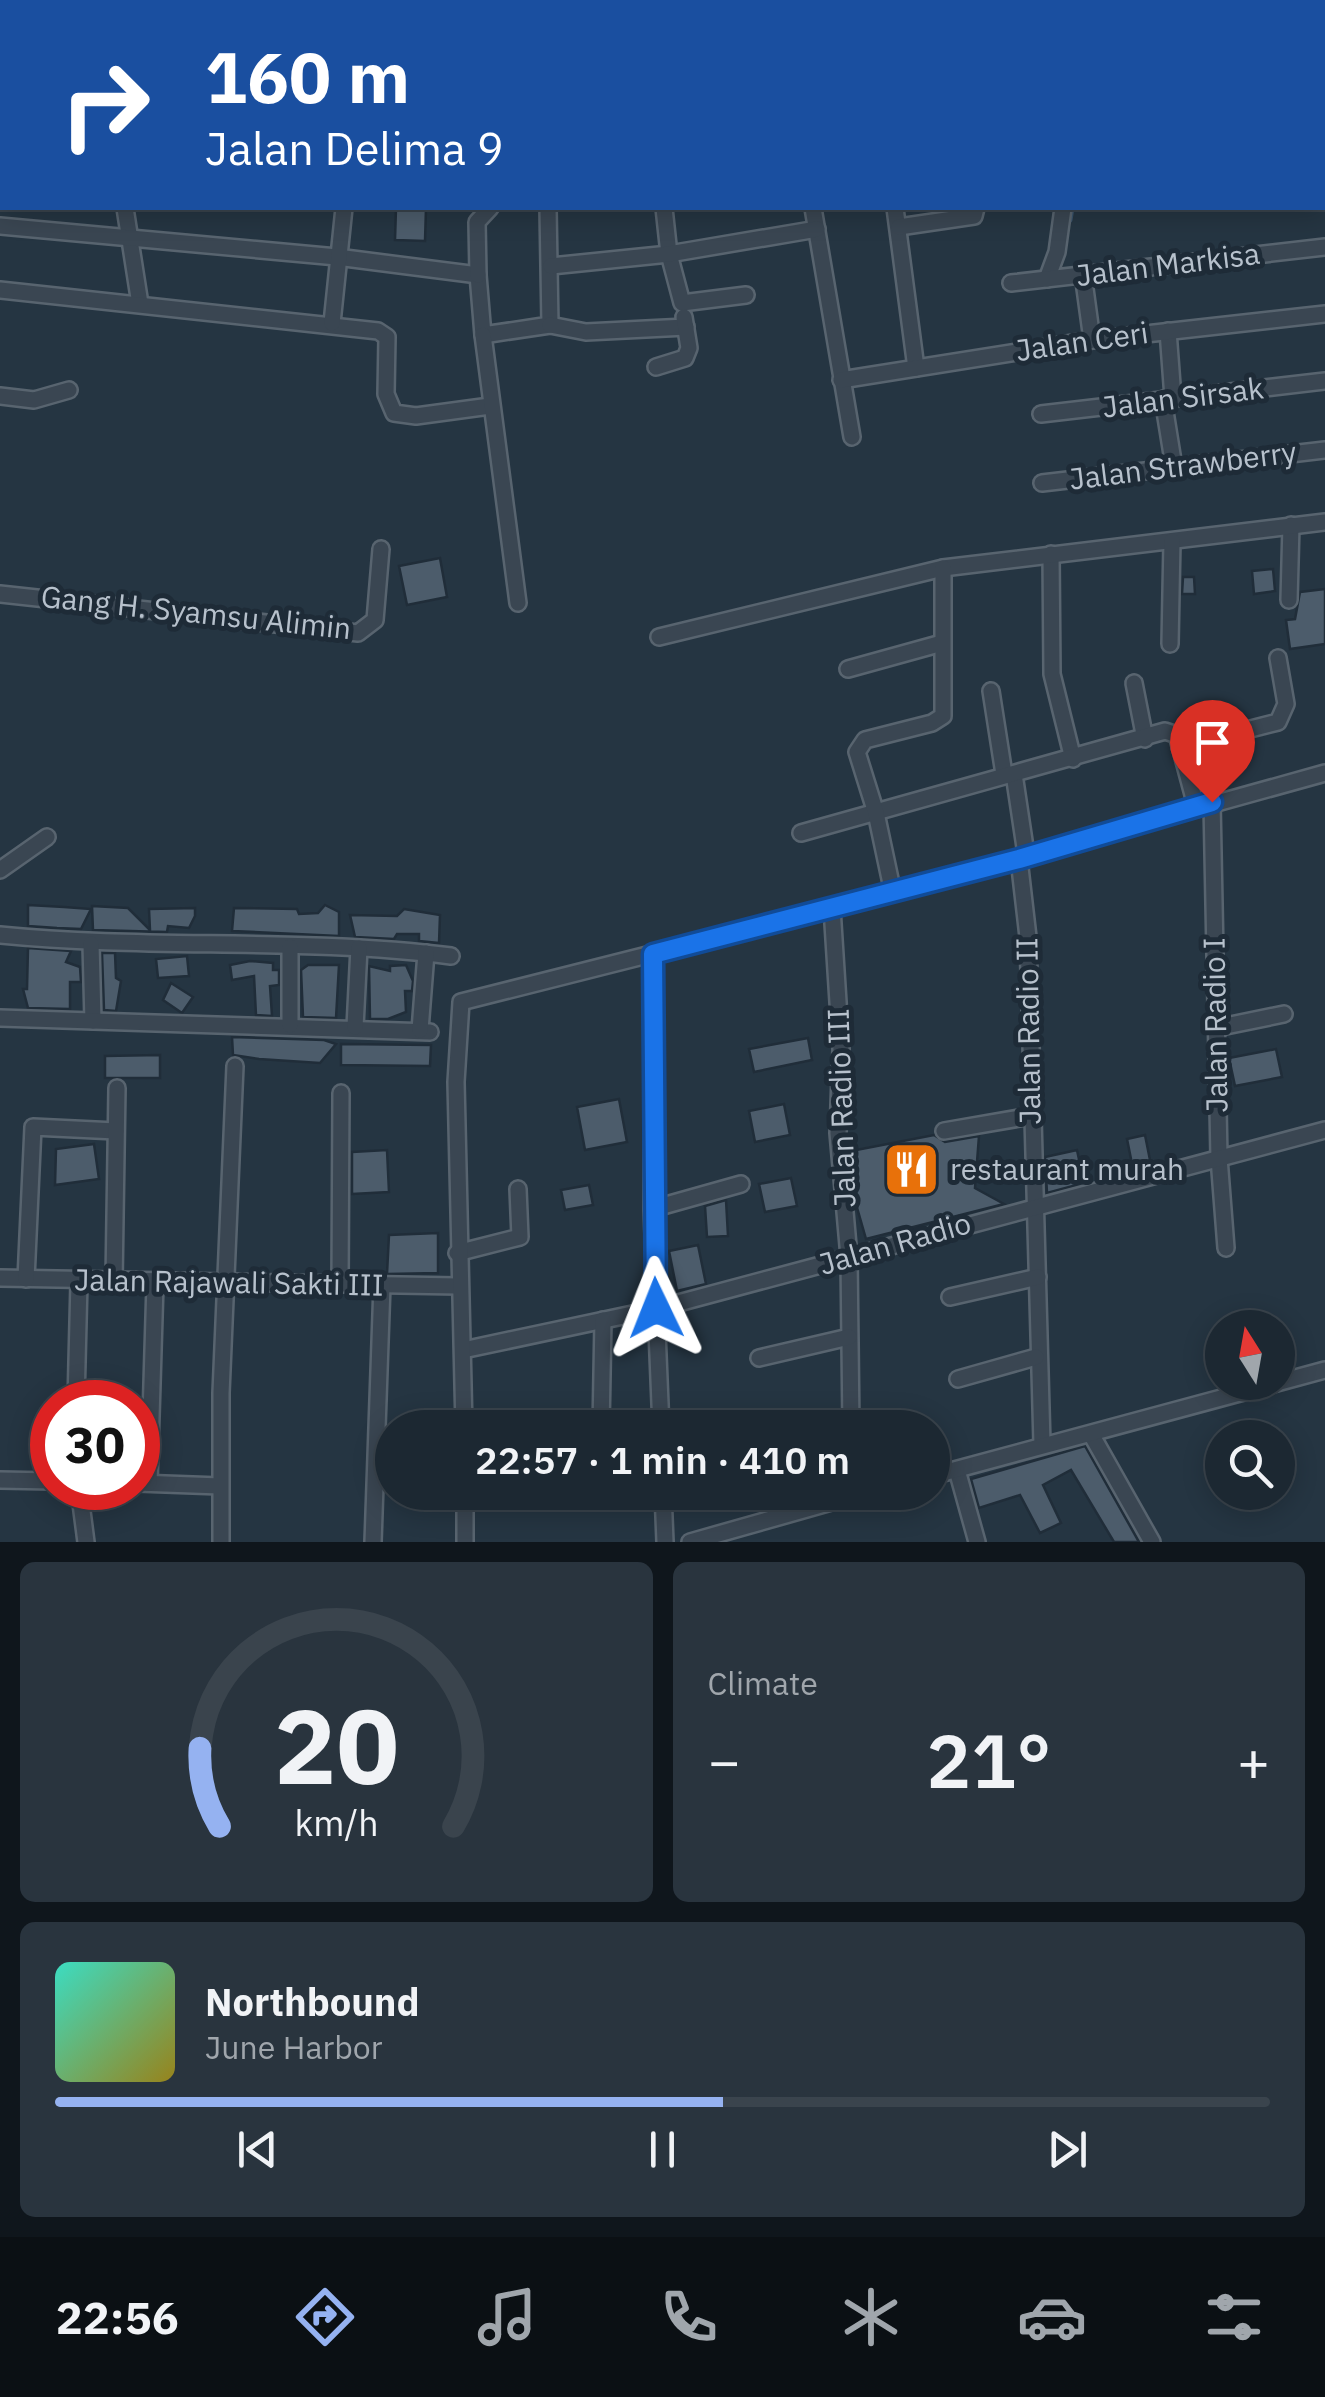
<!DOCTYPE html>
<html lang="en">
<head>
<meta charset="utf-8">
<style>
	body { margin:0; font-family:"IBM Plex Sans",sans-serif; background:#29343e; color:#f1f3f6; height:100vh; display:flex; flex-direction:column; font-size:38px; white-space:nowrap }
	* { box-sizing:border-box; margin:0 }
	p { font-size:32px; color:#a0a6ac }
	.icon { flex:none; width:55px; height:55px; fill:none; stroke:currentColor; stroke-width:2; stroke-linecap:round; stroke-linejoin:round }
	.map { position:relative; height:1542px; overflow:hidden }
	.sheet { display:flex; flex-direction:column; gap:20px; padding:20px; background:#0f161c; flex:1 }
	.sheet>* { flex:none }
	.hud { position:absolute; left:0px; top:0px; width:1325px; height:210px; box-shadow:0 5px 25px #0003,0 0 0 2px #3a444d; background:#1a4fa0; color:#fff; overflow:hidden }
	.needle { width:65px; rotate:349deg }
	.buttons { position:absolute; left:1205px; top:1310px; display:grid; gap:20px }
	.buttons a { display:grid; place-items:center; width:90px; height:90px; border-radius:50%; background:#1c2832; box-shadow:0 5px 25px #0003,0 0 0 2px #3a444d; font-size:50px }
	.speed { position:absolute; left:30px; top:1380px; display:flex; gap:20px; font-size:50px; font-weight:700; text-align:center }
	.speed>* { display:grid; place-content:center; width:130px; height:130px; border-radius:50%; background:#1c2832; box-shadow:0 5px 25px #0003,0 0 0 2px #3a444d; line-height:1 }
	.speed .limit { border:15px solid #d22; background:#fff; color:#111 }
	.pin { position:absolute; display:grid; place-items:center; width:85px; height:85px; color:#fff; margin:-102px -42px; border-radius:50% 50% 50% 0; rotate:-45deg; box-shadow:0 0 10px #0007 }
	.pin .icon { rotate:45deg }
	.me { position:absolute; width:110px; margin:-55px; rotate:358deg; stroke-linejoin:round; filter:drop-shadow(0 0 8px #0008) }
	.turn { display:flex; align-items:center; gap:35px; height:210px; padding:0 40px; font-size:45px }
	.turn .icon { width:130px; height:130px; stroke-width:2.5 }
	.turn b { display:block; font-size:70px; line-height:85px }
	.big { font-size:75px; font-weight:600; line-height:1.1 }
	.sheet .widget { flex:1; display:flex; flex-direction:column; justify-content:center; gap:15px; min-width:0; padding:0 35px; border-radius:15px; background:#29343e }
	.sheet .dial { align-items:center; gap:0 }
	.dial svg { height:260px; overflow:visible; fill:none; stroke:#3a444d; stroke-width:7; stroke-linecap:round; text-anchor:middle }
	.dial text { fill:#f1f3f6; stroke:none }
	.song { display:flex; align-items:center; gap:30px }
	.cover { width:120px; height:120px; border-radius:15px; background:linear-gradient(135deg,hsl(170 70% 55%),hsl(50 70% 35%)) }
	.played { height:10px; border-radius:5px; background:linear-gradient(90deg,#95b2f1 55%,#3a444d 55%) }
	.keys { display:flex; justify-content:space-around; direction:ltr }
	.heat { display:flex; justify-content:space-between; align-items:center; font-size:55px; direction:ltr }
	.sheet .tiles { flex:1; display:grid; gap:20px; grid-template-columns:1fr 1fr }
	.widget:last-child { grid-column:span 2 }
	.trip { position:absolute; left:375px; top:1410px; width:575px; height:100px; border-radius:50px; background:#1c2832; box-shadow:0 5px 25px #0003,0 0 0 2px #3a444d; font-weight:600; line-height:100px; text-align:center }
	.dock { display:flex; height:160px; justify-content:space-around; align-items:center; background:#0b1014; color:#a0a6ac }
	.dock .icon { width:70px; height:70px }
	.dock .on { color:#95b2f1 }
	.dock b { font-size:45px; color:#f1f3f6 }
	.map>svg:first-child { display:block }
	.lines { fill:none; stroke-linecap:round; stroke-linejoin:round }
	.stream { stroke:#38526a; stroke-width:5 }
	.building { fill:#4c5c6b; stroke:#202d39; stroke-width:2.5 }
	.minor-casing { stroke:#58646f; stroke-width:20 }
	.minor { stroke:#3a4652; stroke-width:15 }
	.route-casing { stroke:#114b97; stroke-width:25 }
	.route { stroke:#1a73e8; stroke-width:18 }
	.labels { text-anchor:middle; stroke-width:10; stroke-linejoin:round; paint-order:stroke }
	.street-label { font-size:30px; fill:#b7c1cc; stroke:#1e2b37 }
	.poi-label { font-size:30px; fill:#b7c1cc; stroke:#1e2b37; text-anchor:start }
</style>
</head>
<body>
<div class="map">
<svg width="1325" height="1542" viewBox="0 0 1325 1542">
	<rect width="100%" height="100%" fill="#253542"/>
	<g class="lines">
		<g class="stream">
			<polyline points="1177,0 1177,2"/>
			<polyline points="1070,220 1072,208"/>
		</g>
	</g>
	<g class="building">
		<polygon points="396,208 426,208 425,241 395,240"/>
		<polygon points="440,558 447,597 407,605 399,566"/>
		<polygon points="1273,569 1275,591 1254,594 1252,571"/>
		<polygon points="1183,577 1194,577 1195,594 1182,594"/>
		<polygon points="1325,589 1325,644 1290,649 1286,620 1295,619 1300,592"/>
		<polygon points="28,905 64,907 91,909 81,929 57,928 28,926"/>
		<polygon points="325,905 339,912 339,936 232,931 234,908 297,909 299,914 318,913"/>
		<polygon points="92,906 128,908 150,930 149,909 195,908 195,916 189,928 168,926 167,932 93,930"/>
		<polygon points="404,909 440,915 439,943 419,941 419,934 397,934 394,939 355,937 350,915 397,916"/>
		<polygon points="28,948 71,951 66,962 80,967 81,982 70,982 70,1009 28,1008 23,989 27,989"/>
		<polygon points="102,953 115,953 116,978 121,981 116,1011 104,1010"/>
		<polygon points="187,956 189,976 158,978 156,959"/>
		<polygon points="250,961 273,963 273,970 279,970 279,985 270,986 272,1016 256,1015 254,976 232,980 230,965"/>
		<polygon points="308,965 339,965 336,1018 303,1017 301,970"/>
		<polygon points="406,965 413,981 412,991 405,991 406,1012 388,1019 370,1019 369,966 390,971 390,966"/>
		<polygon points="171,983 193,997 182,1013 163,1000"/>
		<polygon points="232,1037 324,1040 336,1044 320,1063 259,1059 233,1055"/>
		<polygon points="808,1038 812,1060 754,1072 749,1049"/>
		<polygon points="341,1044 431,1045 430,1066 341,1065"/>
		<polygon points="1276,1049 1282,1077 1235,1086 1229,1058"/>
		<polygon points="160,1055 160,1078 105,1078 105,1056"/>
		<polygon points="619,1099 627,1142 585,1150 577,1107"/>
		<polygon points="784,1104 790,1135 755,1142 749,1111"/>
		<polygon points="934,1135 945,1142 979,1136 975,1188 1004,1204 866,1239 856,1204 851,1151"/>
		<polygon points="1145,1135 1151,1165 1133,1169 1127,1139"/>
		<polygon points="94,1144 99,1179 55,1185 56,1149"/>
		<polygon points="387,1150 389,1192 352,1194 352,1152"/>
		<polygon points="1077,1150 1084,1183 1047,1193 1045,1157"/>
		<polygon points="791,1178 797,1206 765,1212 759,1184"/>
		<polygon points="589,1185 593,1205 565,1210 561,1190"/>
		<polygon points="726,1200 728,1236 707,1237 705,1206"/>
		<polygon points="438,1233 438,1273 387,1274 389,1235"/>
		<polygon points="698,1245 706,1284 677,1291 669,1251"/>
		<polygon points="1085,1446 1139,1542 1114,1542 1071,1470 1043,1485 1061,1523 1040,1533 1020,1495 979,1508 971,1479"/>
	</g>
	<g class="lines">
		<defs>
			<g id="minor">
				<polyline points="93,0 93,2"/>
				<polyline points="366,0 394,2"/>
				<polyline points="638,0 639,2"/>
				<polyline points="780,0 781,2"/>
				<polyline points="865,0 865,2"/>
				<polyline points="1089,2 1089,0"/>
				<polyline points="1322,30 1325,30"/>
				<polyline points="0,34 2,34"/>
				<polyline points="1322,105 1325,105"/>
				<polyline points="0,160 2,161"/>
				<polyline points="1322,177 1325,177"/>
				<polyline points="125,208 140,304"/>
				<polyline points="664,208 669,254 682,303 746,295"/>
				<polyline points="813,208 852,437"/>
				<polyline points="895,208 916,368"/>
				<polyline points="0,226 337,257 478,275 483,335 550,325 548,208"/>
				<polyline points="899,227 974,216 976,208"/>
				<polyline points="551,266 669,254 817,229"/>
				<polyline points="1083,274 1092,340"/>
				<polyline points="478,275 477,222 490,208"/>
				<polyline points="1047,279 1057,252 1063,208"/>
				<polyline points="1011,283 1325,247"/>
				<polyline points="0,290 378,331 387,337 386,394 394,413 416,416 490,406"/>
				<polyline points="332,323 344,208"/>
				<polyline points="550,325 586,332 686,327"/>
				<polyline points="1168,331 1173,398"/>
				<polyline points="483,335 518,603"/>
				<polyline points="656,367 685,358 689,348 684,317"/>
				<polyline points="841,380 1092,340 1325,314"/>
				<polyline points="0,396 34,400 69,390"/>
				<polyline points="1163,399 1174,467"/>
				<polyline points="1041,414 1325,381"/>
				<polyline points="1042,483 1325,450"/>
				<polyline points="1051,554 1052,674 1073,759"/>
				<polyline points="0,594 358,633 375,620 381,549"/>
				<polyline points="1289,600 1291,525"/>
				<polyline points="659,637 943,568 1325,522"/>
				<polyline points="1170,644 1172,541"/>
				<polyline points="848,669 942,643"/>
				<polyline points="1134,683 1145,739"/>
				<polyline points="991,691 1004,774"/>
				<polyline points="1180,747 1278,722 1286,704 1278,658"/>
				<polyline points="1014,774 1026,854"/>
				<polyline points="1212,802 1219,1158 1226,1248"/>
				<polyline points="801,833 1165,731 1177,735 1196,806"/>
				<polyline points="1019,859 1028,937 1042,1444"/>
				<polyline points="0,870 47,837"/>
				<polyline points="893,893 876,813 857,752 865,740 932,723 943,716 943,568"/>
				<polyline points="832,908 841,1049 838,1133 849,1257 851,1428"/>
				<path d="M0,935C150,950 302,937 451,956"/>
				<polyline points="91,944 93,1021"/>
				<polyline points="653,954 652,1209 661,1428"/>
				<polyline points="0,1018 430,1032"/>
				<polyline points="290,1025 290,947"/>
				<polyline points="355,1027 359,948"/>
				<polyline points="1216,1028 1284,1014"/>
				<polyline points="420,1030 426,953"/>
				<polyline points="944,1131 1031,1116"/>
				<polyline points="652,1209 741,1184"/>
				<polyline points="457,1253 520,1237 518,1189"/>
				<polyline points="0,1278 458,1286"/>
				<polyline points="26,1279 33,1127 116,1131"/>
				<polyline points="114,1282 117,1088"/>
				<polyline points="340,1284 341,1093"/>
				<polyline points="950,1297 1038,1277"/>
				<polyline points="463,1350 656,1309 1325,1130"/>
				<polyline points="759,1358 849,1337"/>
				<polyline points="958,1379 1036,1357"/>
				<polyline points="76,1402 79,1282"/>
				<polyline points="464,1428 456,1082 461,1002 893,893 1325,773"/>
				<polyline points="601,1428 603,1320"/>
				<polyline points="690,1428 731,1418"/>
				<polyline points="1091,1434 1152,1542"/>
				<polyline points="957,1470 977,1542"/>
				<polyline points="932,1476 1325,1370"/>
				<polyline points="0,1480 52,1481"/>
				<polyline points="138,1483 220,1486"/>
				<polyline points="149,1483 155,1284"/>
				<polyline points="79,1488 86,1542"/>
				<polyline points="465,1492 465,1542"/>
				<polyline points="663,1492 665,1542"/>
				<polyline points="221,1542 221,1393 235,1066"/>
				<polyline points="373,1542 382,1285"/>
				<polyline points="690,1542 867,1492"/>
			</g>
		</defs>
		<use href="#minor" class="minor-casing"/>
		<use href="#minor" class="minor"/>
	</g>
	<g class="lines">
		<defs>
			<polyline id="route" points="656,1308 653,954 1019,859 1212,802"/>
		</defs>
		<use href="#route" class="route-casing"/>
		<use href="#route" class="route"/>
	</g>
	<defs>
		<symbol id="restaurant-square" viewBox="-11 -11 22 22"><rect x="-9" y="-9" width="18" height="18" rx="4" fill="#e8710a" stroke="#1e2b37"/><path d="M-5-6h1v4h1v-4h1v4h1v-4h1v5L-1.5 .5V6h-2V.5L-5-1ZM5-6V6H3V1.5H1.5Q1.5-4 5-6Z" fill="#fff"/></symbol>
	</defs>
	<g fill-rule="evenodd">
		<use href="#restaurant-square" x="880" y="1138" width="63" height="63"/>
	</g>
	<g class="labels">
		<g class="street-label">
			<text transform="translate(1168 265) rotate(-7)" y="10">Jalan Markisa</text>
			<text transform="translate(1082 342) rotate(-8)" y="10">Jalan Ceri</text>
			<text transform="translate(1183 398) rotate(-7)" y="10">Jalan Sirsak</text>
			<text transform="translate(1183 466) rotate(-7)" y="10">Jalan Strawberry</text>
			<text transform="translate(196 613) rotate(6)" y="10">Gang H. Syamsu Alimin</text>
			<text transform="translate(1216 1025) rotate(-91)" y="10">Jalan Radio I</text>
			<text transform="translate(1029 1031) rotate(-91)" y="10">Jalan Radio II</text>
			<text transform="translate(842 1108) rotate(-92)" y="10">Jalan Radio III</text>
			<text transform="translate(895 1244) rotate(-16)" y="10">Jalan Radio</text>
			<text transform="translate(229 1283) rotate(1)" y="10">Jalan Rajawali Sakti III</text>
		</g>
		<g class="poi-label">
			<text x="950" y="1180">restaurant murah</text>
		</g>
	</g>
</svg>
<div class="buttons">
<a><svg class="needle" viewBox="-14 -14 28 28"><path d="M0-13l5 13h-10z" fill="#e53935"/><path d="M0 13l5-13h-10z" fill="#a0a6ac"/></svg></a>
<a><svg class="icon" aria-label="search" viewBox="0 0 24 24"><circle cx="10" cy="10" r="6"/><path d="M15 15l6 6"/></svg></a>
</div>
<div class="speed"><div class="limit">30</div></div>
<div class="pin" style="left:1212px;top:802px;background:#d93025"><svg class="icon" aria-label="arrive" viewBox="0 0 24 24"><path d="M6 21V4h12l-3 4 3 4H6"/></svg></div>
<svg class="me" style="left:656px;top:1308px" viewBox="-20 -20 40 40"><path d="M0-17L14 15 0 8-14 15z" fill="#1a73e8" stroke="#fff" stroke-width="4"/></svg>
<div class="trip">22:57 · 1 min · 410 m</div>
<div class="hud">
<div class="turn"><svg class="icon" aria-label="right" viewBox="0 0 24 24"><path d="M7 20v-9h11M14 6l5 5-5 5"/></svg><div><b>160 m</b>Jalan Delima 9</div></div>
</div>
</div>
<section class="sheet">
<div class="tiles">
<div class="widget dial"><svg viewBox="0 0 100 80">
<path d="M14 69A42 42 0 1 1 86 69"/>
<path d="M14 69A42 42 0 0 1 8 45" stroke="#95b2f1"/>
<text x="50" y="56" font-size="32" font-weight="700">20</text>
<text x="50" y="72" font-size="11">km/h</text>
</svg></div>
<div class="widget"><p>Climate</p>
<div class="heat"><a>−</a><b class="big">21°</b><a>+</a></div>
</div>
<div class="widget">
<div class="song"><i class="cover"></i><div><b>Northbound</b><p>June Harbor</p></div></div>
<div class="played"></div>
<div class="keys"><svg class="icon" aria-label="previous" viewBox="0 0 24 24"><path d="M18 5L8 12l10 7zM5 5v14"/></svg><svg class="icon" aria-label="pause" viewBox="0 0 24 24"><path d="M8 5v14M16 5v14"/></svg><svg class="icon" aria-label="next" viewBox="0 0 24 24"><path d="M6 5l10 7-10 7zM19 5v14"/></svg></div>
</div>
</div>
</section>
<nav class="dock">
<b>22:56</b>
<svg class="icon on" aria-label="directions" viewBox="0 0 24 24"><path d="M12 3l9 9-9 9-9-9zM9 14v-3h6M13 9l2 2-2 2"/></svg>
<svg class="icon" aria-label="music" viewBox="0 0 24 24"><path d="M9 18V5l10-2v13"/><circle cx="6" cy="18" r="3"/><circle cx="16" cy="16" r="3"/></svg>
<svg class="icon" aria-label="phone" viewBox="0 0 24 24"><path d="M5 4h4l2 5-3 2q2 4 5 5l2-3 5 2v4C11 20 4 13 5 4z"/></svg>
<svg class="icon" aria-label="climate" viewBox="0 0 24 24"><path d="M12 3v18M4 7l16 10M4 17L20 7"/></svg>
<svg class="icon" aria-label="car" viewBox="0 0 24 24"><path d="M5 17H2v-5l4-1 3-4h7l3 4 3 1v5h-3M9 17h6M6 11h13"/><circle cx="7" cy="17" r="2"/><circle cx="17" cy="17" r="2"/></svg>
<svg class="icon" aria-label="filters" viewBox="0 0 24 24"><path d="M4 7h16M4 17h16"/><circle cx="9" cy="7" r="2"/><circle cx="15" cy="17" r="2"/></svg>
</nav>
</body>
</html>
